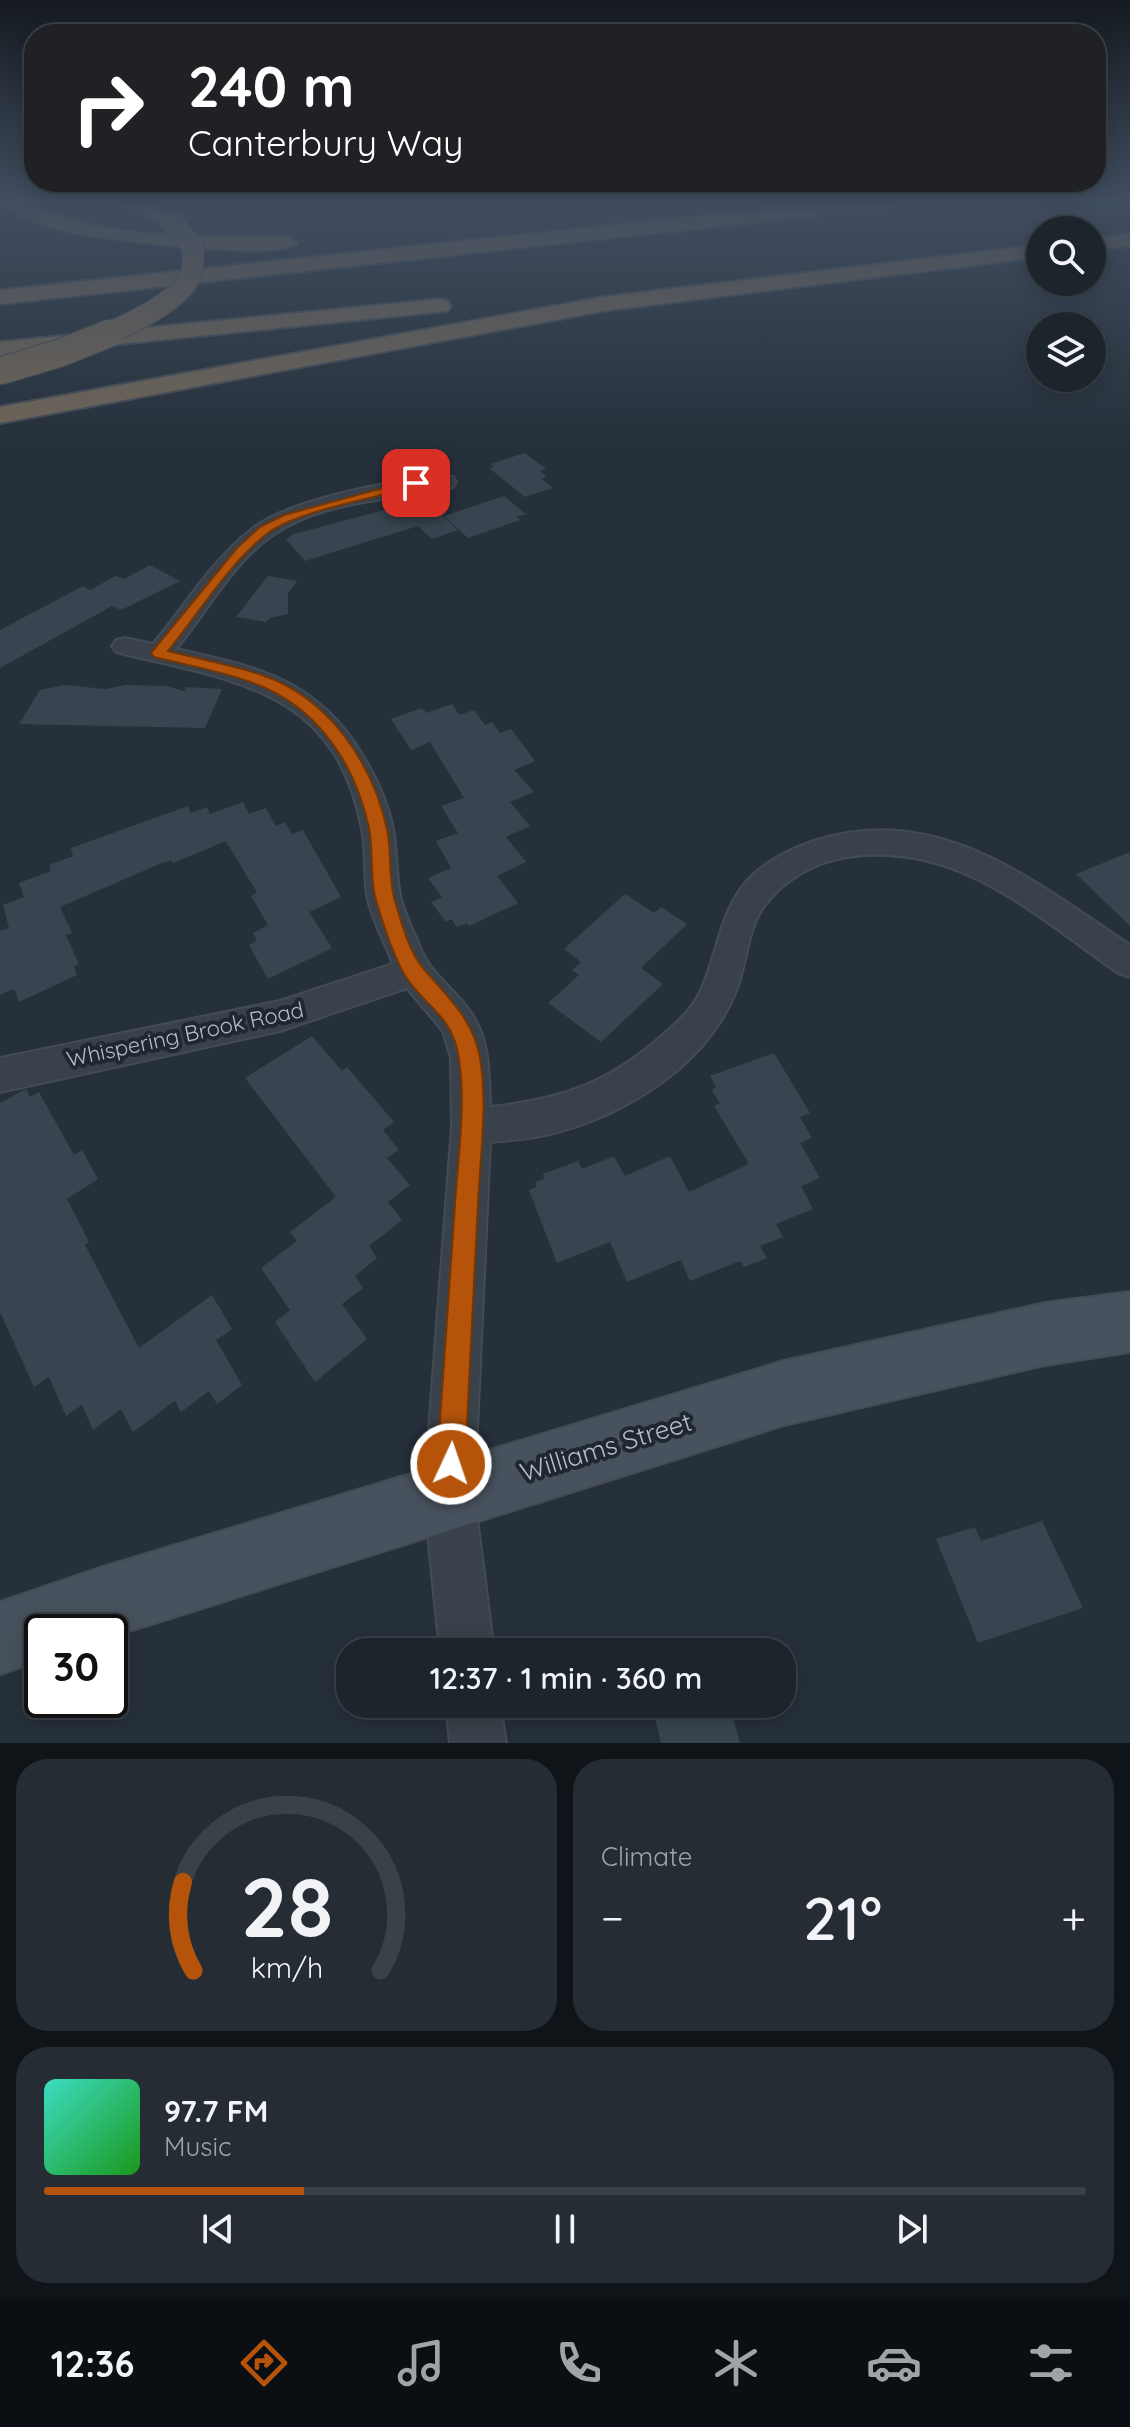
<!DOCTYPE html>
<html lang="en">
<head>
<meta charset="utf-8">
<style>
	body { margin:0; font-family:Quicksand,sans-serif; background:#252c34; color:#f1f3f6; height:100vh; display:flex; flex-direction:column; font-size:30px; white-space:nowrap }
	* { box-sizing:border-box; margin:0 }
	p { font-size:26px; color:#a0a4a9 }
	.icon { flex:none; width:44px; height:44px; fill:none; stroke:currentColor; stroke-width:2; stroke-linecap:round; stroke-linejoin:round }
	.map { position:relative; height:1743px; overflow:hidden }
	.panel { display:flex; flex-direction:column; gap:16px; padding:16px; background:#0f1418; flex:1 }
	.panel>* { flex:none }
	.hud { position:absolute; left:24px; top:24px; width:1082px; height:168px; border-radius:32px; box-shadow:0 4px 20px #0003,0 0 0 2px #3a4148; background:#202124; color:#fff; overflow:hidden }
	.buttons { position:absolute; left:1026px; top:216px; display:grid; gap:16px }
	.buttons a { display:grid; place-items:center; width:80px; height:80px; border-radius:50%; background:#1c242c; box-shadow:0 4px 20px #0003,0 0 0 2px #3a4148; font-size:40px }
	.speed { position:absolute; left:24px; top:1614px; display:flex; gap:16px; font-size:40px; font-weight:700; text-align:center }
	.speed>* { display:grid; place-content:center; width:104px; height:104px; border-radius:50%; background:#1c242c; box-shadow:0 4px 20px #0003,0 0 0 2px #3a4148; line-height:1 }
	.speed .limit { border:4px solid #111; border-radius:12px; background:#fff; color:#111 }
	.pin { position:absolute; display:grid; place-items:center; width:68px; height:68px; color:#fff; margin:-34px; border-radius:16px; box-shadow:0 4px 12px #0006 }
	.me { position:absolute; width:88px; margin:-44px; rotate:3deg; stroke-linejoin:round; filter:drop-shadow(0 0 6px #0008) }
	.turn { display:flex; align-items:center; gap:28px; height:168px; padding:0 32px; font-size:36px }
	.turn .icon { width:104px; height:104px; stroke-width:2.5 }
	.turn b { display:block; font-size:56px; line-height:68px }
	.big { font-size:60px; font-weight:600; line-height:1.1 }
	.panel .card { flex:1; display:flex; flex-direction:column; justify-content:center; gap:12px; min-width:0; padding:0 28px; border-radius:32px; background:#252c34 }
	.panel .dial { align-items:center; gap:0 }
	.dial svg { height:208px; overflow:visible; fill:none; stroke:#3a4148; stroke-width:7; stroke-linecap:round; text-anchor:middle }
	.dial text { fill:#f1f3f6; stroke:none }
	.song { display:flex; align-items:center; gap:24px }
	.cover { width:96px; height:96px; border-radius:12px; background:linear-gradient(135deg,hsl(170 70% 55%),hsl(120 70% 35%)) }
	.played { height:8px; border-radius:4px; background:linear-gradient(90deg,#b45309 25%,#3a4148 25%) }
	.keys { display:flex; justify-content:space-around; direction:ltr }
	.heat { display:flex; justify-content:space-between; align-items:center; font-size:44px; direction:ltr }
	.panel .tiles { flex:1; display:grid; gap:16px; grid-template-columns:1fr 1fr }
	.card:last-child { grid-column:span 2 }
	.trip { position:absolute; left:336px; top:1638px; width:460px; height:80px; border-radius:32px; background:#1c242c; box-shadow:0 4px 20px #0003,0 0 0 2px #3a4148; font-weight:600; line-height:80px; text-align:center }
	.dock { display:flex; height:128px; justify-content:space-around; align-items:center; background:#0b0e12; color:#a0a4a9 }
	.dock .icon { width:56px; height:56px }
	.dock .on { color:#b45309 }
	.dock b { font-size:36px; color:#f1f3f6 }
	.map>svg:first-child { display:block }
	.building { fill:#384550 }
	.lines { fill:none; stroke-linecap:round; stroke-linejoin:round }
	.street-casing { stroke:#434b54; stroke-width:4 }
	.secondary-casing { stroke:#434b54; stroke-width:4 }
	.highway-casing { stroke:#454d56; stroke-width:4 }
	.street { fill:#39424b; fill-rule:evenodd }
	.secondary { fill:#48525e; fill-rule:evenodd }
	.highway { fill:#706557; fill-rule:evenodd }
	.highway-bridge-far1-casing { stroke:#454d56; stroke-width:23; stroke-linecap:butt }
	.highway-bridge-casing { stroke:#454d56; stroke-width:29; stroke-linecap:butt }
	.highway-bridge-far1 { stroke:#706557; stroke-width:21 }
	.highway-bridge { stroke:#706557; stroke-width:27 }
	.route { fill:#b45309; stroke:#753606; stroke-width:2 }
	.labels { text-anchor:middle; stroke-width:8; stroke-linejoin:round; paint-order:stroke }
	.street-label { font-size:22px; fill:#b5bdc6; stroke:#1f2730 }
	.near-street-label { font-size:26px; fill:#b5bdc6; stroke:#1f2730 }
</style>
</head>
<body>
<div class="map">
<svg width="1130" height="1743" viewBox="0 0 1130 1743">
	<rect width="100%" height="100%" fill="#26303b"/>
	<g class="building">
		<polygon points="525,453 546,469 540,471 547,477 541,479 553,488 525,497 489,468 494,467 490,464"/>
		<polygon points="504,496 526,514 516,517 520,520 468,538 444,516"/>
		<polygon points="399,506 410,517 438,511 458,530 432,539 418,526 305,561 286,539 294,534"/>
		<polygon points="150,565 180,581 121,610 112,606 0,668 0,630 83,586 90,590 116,576 124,579"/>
		<polygon points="268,576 297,581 288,593 288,614 270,618 266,622 236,617"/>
		<polygon points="64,685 105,689 126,685 166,686 184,691 186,687 222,689 205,728 19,724 40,690"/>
		<polygon points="452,704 459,715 474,710 485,725 492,722 500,733 511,729 535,761 514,770 534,792 510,802 530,826 506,837 526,862 497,876 518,903 469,926 467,923 457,927 451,919 446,922 431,902 442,897 428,878 451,868 436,841 458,833 441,806 464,798 430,742 411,750 391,719 422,708 426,713"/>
		<polygon points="243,802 249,814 266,808 276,826 285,822 292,834 303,830 341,897 309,912 332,948 268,979 249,945 257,941 253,933 268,925 251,896 257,893 226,841 173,863 172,860 162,863 60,907 72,933 66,935 79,964 74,967 77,975 19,1002 14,989 0,995 0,931 9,928 3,905 24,897 19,883 51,871 49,865 73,856 71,848 188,806 191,813 207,807 210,814"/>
		<polygon points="1130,852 1130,926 1076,874"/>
		<polygon points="625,894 654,913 661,907 687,924 641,968 663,984 601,1042 548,1003 579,975 572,970 581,962 564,949"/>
		<polygon points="312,1036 342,1071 347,1067 394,1122 383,1130 399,1150 387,1158 410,1185 388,1202 402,1220 369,1246 377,1258 355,1276 363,1288 342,1304 367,1339 315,1382 275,1322 290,1310 261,1268 297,1241 290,1232 336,1197 245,1078"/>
		<polygon points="774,1053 810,1113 800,1117 812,1138 800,1143 820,1178 801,1186 813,1209 776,1224 783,1237 760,1246 767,1258 744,1267 740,1261 690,1281 681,1260 627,1282 610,1242 557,1263 529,1190 537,1187 535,1182 544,1179 543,1174 578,1161 582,1169 614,1156 625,1176 670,1156 689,1192 749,1164 714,1106 720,1103 712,1090 716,1087 710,1076"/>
		<polygon points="26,1089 30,1097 39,1092 74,1155 82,1150 98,1179 67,1199 89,1242 85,1245 139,1348 212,1295 232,1329 216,1340 242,1385 217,1404 209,1391 181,1412 175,1401 133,1432 121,1409 93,1430 82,1405 66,1416 49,1377 34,1387 0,1312 0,1103"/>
		<polygon points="1042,1521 1083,1608 978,1643 936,1539 975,1527 981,1541"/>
		<polygon points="652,1704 729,1704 740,1743 661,1743"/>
	</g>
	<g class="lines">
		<defs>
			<g id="street">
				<path d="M445,476L453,477L456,482L453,487C394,501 322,499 270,537C231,565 207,612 176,649C258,667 318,680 363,756C377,779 388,803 393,829C397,851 396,874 400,895C404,914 415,934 422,952C433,976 457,991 471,1013C490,1040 489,1075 490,1107C562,1099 610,1083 665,1033C678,1022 693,1008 700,992C716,959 718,922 740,890C757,865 786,851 814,841C937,800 1035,882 1130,945V977L1118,973C1035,915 956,840 847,857C815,862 785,879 765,905C747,928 747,964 736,991C707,1065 625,1116 550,1134C531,1139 510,1140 490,1142L474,1495L494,1652H440L424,1495L452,1127L451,1058L443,1031L407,988L280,1031L0,1092V1058L280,1001L393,964C385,942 371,918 367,895C364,873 366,850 362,829C335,687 232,681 116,652L112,646L116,640L125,638L153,644C185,606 212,560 252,529C292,498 395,480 445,476Z"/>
				<polygon points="446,1704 500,1704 506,1743 450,1743"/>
			</g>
			<polygon id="secondary" points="1130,1292 1130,1352 1045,1365 784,1425 110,1637 110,1632 42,1632 42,1660 0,1674 0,1602 100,1568 784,1361 1045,1303"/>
			<g id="highway">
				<path d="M0,202C34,202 67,221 102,227C163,238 226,237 288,237L298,243C282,262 100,239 69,232C44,227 22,217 0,206Z"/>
				<polygon points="118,202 144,202 177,216 180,220 177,224 163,224"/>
				<polygon points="833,202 897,202 888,208 0,304 0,290"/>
				<polygon points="1130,234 1130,246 1092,250 1092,238"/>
				<polygon points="1040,245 1040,257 603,311 0,423 0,407 603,297"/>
				<polygon points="440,299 448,301 451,306 448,311 0,356 0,342"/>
			</g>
		</defs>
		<use href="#street" class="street-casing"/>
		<use href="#secondary" class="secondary-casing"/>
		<use href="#highway" class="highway-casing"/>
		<use href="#street" class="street"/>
		<use href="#secondary" class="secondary"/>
		<use href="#highway" class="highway"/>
		<defs>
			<path id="highway-bridge-far1" d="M105,335C131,323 181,301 192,273C194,266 193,254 193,247L170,220"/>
			<polyline id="highway-bridge" points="0,371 60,353 110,333"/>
		</defs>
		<use href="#highway-bridge-far1" class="highway-bridge-far1-casing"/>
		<use href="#highway-bridge" class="highway-bridge-casing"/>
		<use href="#highway-bridge-far1" class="highway-bridge-far1"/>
		<use href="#highway-bridge" class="highway-bridge"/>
	</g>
	<linearGradient id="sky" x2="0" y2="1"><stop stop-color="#151a20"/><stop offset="0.45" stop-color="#414e60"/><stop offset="1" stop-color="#414e60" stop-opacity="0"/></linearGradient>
	<rect width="1130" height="446" fill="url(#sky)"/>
	<path class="route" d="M416,479L422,483L420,486C382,496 297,511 268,533C230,562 198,614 168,651C199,659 232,665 262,675C329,698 372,762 387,829C392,852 388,878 395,901C401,921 409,952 423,968C447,997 473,1018 480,1058C488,1103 480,1158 478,1204C473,1291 469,1378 465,1464L460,1474L451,1478L441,1474L437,1464C443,1378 449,1291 455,1204C458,1157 466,1105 459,1059C453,1014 423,1006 404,974C392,952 383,924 376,900C369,877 374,851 369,828C355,763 317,706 253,683C222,671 186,665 154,657L151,653L237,548L260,527L284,515Z"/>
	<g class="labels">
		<g class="street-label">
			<text transform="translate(185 1034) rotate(-12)" y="8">Whispering Brook Road</text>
		</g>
		<g class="near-street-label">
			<text transform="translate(606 1447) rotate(-17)" y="9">Williams Street</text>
		</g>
	</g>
</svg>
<div class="buttons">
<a><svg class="icon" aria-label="search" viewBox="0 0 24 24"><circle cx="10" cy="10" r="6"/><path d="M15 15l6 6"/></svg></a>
<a><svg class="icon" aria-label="layers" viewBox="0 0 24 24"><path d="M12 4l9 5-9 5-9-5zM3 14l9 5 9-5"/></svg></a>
</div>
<div class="speed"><div class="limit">30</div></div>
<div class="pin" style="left:416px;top:483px;background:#d93025"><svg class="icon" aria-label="arrive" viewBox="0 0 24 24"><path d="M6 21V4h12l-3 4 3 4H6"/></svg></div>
<svg class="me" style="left:451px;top:1464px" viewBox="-20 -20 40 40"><circle r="17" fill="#b45309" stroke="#fff" stroke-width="3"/><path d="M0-11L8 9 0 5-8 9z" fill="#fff"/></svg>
<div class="trip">12:37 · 1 min · 360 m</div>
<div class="hud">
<div class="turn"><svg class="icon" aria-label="right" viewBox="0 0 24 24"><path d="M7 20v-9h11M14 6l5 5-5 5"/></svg><div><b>240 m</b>Canterbury Way</div></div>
</div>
</div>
<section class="panel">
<div class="tiles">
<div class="card dial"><svg viewBox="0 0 100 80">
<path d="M14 69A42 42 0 1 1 86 69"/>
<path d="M14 69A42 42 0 0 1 10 35" stroke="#b45309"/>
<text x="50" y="56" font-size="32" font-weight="700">28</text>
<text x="50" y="72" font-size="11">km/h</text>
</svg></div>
<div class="card"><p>Climate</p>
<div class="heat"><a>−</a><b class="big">21°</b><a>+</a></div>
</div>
<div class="card">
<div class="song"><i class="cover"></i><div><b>97.7 FM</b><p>Music</p></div></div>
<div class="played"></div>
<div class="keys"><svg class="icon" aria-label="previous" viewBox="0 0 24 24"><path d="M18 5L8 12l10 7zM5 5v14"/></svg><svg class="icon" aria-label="pause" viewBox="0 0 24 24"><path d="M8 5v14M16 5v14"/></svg><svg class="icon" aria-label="next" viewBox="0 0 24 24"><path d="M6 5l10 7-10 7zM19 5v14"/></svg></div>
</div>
</div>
</section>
<nav class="dock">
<b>12:36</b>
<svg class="icon on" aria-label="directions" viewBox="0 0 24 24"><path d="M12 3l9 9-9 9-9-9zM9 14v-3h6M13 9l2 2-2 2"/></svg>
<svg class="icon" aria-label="music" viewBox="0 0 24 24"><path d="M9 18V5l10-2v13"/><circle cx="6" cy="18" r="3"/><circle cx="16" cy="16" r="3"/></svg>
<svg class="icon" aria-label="phone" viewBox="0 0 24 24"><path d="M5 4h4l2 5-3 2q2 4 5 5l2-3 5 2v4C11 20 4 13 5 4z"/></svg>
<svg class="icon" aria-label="climate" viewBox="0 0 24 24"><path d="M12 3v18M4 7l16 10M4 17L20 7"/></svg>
<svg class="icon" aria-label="car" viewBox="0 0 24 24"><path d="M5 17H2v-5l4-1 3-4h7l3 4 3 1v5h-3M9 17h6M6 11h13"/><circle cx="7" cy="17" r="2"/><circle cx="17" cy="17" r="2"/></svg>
<svg class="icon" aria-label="filters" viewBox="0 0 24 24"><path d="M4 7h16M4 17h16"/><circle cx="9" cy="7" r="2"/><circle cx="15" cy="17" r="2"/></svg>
</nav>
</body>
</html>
